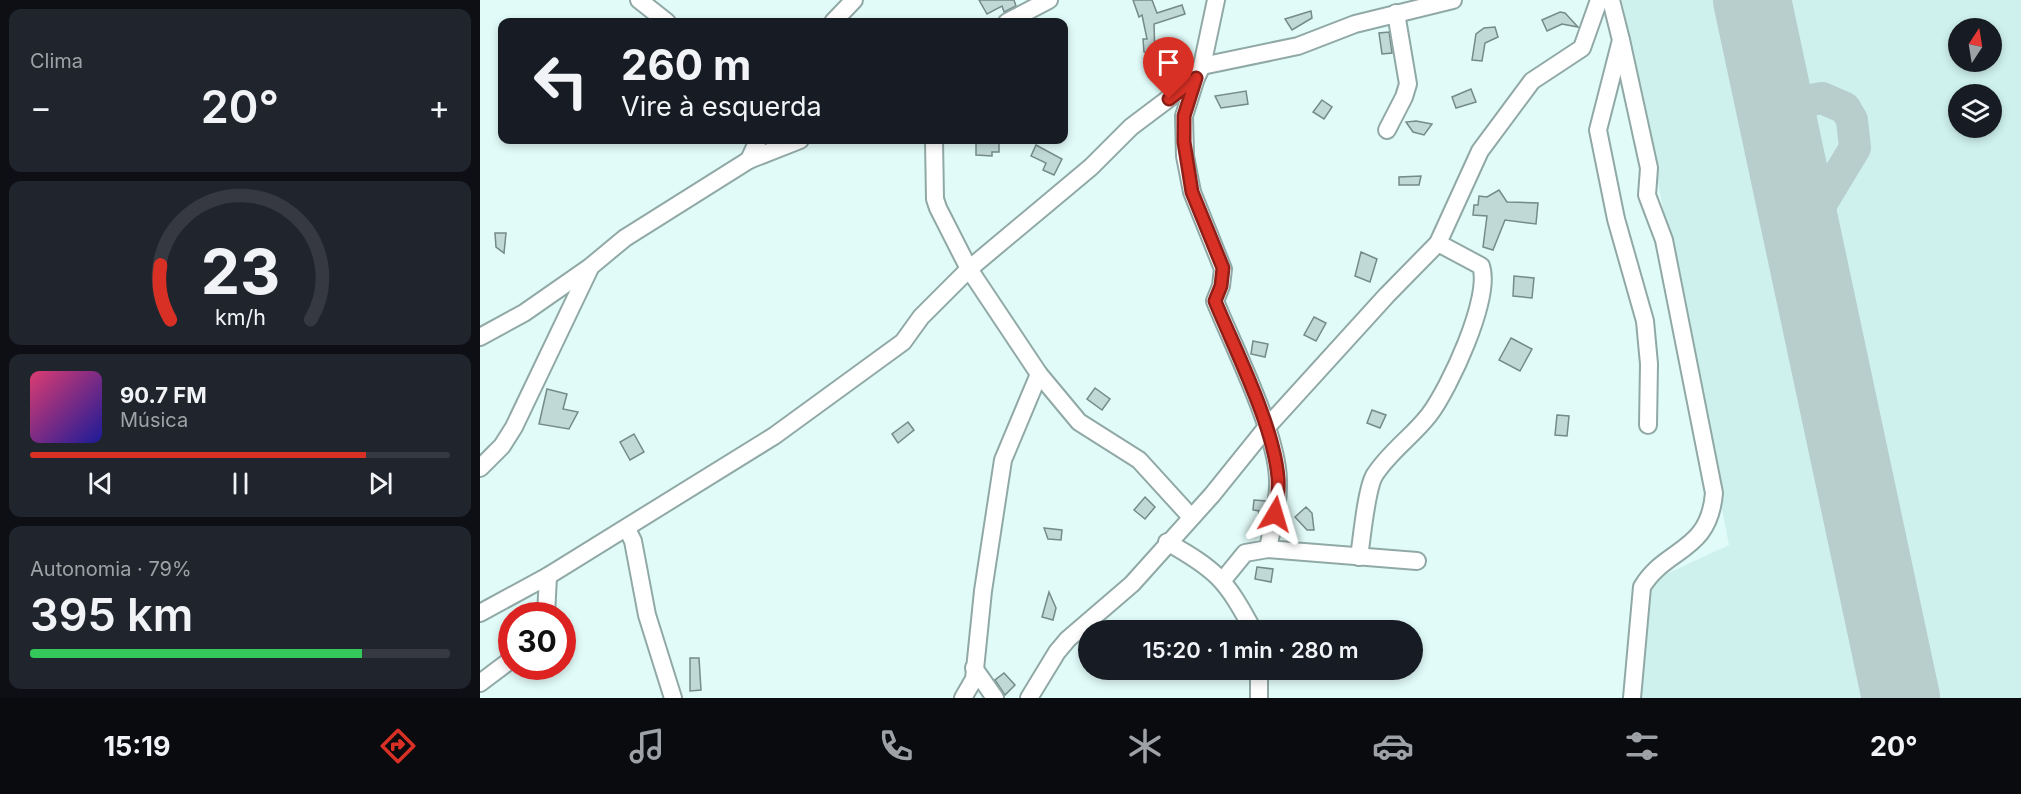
<!DOCTYPE html>
<html lang="pt">
<head>
<meta charset="utf-8">
<style>
	body { margin:0; font-family:Inter,sans-serif; background:#20242c; color:#f1f3f6; height:100vh; display:flex; flex-direction:column; font-size:22px; white-space:nowrap }
	* { box-sizing:border-box; margin:0 }
	p { font-size:20px; color:#9ea1a6 }
	.icon { flex:none; width:33px; height:33px; fill:none; stroke:currentColor; stroke-width:2; stroke-linecap:round; stroke-linejoin:round }
	.map { position:relative; flex:1; overflow:hidden }
	.drawer { display:flex; flex-direction:column; gap:9px; padding:9px; background:#0d0f14; width:480px }
	.drawer>* { flex:none }
	.hud { position:absolute; left:18px; top:18px; width:570px; height:126px; border-radius:12px; box-shadow:0 3px 9px #0003; background:#171b24; color:#f1f3f6; overflow:hidden }
	.needle { width:39px; rotate:12deg }
	.controls { position:absolute; left:1468px; top:18px; display:grid; gap:12px }
	.controls a { display:grid; place-items:center; width:54px; height:54px; border-radius:50%; background:#171b24; box-shadow:0 3px 9px #0003; font-size:30px }
	.speed { position:absolute; left:18px; top:602px; display:flex; gap:12px; font-size:30px; font-weight:700; text-align:center }
	.speed>* { display:grid; place-content:center; width:78px; height:78px; border-radius:50%; background:#171b24; box-shadow:0 3px 9px #0003; line-height:1 }
	.speed .limit { border:9px solid #d22; background:#fff; color:#111 }
	.pin { position:absolute; display:grid; place-items:center; width:51px; height:51px; color:#fff; margin:-62px -26px; border-radius:50% 50% 50% 0; rotate:-45deg; box-shadow:0 0 6px #0007 }
	.pin .icon { rotate:45deg }
	.me { position:absolute; width:66px; margin:-33px; rotate:7deg; stroke-linejoin:round; filter:drop-shadow(0 0 4px #0008) }
	.turn { display:flex; align-items:center; gap:21px; height:126px; padding:0 24px; font-size:27px }
	.turn .icon { width:78px; height:78px; stroke-width:2.5 }
	.turn b { display:block; font-size:42px; line-height:51px }
	.big { font-size:45px; font-weight:600; line-height:1.1 }
	.drawer .widget { flex:1; display:flex; flex-direction:column; justify-content:center; gap:9px; min-width:0; padding:0 21px; border-radius:12px; background:#20242c }
	.drawer .dial { align-items:center; gap:0 }
	.dial svg { height:156px; overflow:visible; fill:none; stroke:#363941; stroke-width:7; stroke-linecap:round; text-anchor:middle }
	.dial text { fill:#f1f3f6; stroke:none }
	.song { display:flex; align-items:center; gap:18px }
	.cover { width:72px; height:72px; border-radius:9px; background:linear-gradient(135deg,hsl(340 70% 55%),hsl(240 70% 35%)) }
	.played { height:6px; border-radius:3px; background:linear-gradient(90deg,#d93025 80%,#363941 80%) }
	.keys { display:flex; justify-content:space-around; direction:ltr }
	.heat { display:flex; justify-content:space-between; align-items:center; font-size:33px; direction:ltr }
	.charge { height:9px; border-radius:4px; background:linear-gradient(90deg,#34c759 79%,#363941 0) }
	.trip { position:absolute; left:598px; top:620px; width:345px; height:60px; border-radius:30px; background:#171b24; box-shadow:0 3px 9px #0003; font-weight:600; line-height:60px; text-align:center }
	.tab-bar { display:flex; height:96px; justify-content:space-around; align-items:center; background:#090b0e; color:#9ea1a6 }
	.tab-bar .icon { width:42px; height:42px }
	.tab-bar .on { color:#d93025 }
	.tab-bar b { font-size:27px; color:#f1f3f6 }
	main { display:flex; flex:1; min-height:0 }
	.map>svg:first-child { display:block }
	.built { fill:#cef1ed; fill-rule:evenodd }
	.lines { fill:none; stroke-linecap:round; stroke-linejoin:round }
	.taxiway { stroke:#b8cecc; stroke-width:32 }
	.runway { stroke:#b8cecc; stroke-width:78 }
	.building { fill:#c0d9d6; stroke:#748b88; stroke-width:1.5 }
	.minor-casing { stroke:#91a9a6; stroke-width:20 }
	.minor { stroke:#fff; stroke-width:16 }
	.route-casing { stroke:#8d1f18; stroke-width:15 }
	.route { stroke:#d93025; stroke-width:10 }
</style>
</head>
<body>
<main>
<section class="drawer">
<div class="widget"><p>Clima</p>
<div class="heat"><a>−</a><b class="big">20°</b><a>+</a></div>
</div>
<div class="widget dial"><svg viewBox="0 0 100 80">
<path d="M14 69A42 42 0 1 1 86 69"/>
<path d="M14 69A42 42 0 0 1 9 41" stroke="#d93025"/>
<text x="50" y="56" font-size="32" font-weight="700">23</text>
<text x="50" y="72" font-size="11">km/h</text>
</svg></div>
<div class="widget">
<div class="song"><i class="cover"></i><div><b>90.7 FM</b><p>Música</p></div></div>
<div class="played"></div>
<div class="keys"><svg class="icon" aria-label="previous" viewBox="0 0 24 24"><path d="M18 5L8 12l10 7zM5 5v14"/></svg><svg class="icon" aria-label="pause" viewBox="0 0 24 24"><path d="M8 5v14M16 5v14"/></svg><svg class="icon" aria-label="next" viewBox="0 0 24 24"><path d="M6 5l10 7-10 7zM19 5v14"/></svg></div>
</div>
<div class="widget"><p>Autonomia · 79%</p><b class="big">395 km</b><div class="charge"></div></div>
</section>
<div class="map">
<svg width="1541" height="698" viewBox="0 0 1541 698">
	<rect width="100%" height="100%" fill="#e1fbf8"/>
	<path class="built" d="M1142,0H1541V698H1155L1169,582L1249,545ZM1479,28H1512V62H1479ZM1479,94H1512V128H1479Z"/>
	<g class="lines">
		<polyline class="taxiway" points="1294,107 1342,98 1365,108 1372,120 1375,148 1332,219 1323,240"/>
		<polyline class="runway" points="1272,0 1421,698"/>
	</g>
	<g class="building">
		<polygon points="499,0 534,0 536,6 524,12 522,6 507,14"/>
		<polygon points="653,0 672,0 677,13 702,5 705,14 674,24 675,55 664,52 663,39 667,39 662,15 659,17"/>
		<polygon points="831,11 832,18 812,30 805,19"/>
		<polygon points="1080,12 1085,13 1098,27 1082,24 1067,31 1062,20"/>
		<polygon points="1015,27 1018,37 1005,43 1002,61 992,60 996,34 1004,28"/>
		<polygon points="909,32 912,53 902,54 899,33"/>
		<polygon points="991,89 996,102 976,108 972,97"/>
		<polygon points="766,91 768,104 741,108 735,96"/>
		<polygon points="842,100 852,107 844,119 833,112"/>
		<polygon points="936,121 952,124 944,135 933,132 926,122"/>
		<polygon points="496,140 519,141 519,152 512,152 512,156 496,155"/>
		<polygon points="556,145 582,159 574,175 563,170 566,163 551,156"/>
		<polygon points="941,176 939,185 919,185 919,177"/>
		<polygon points="1019,190 1027,202 1058,203 1056,224 1025,220 1013,250 1003,247 1007,216 993,215 994,205 998,205 999,196 1007,197"/>
		<polygon points="15,233 26,233 24,253 16,247"/>
		<polygon points="881,252 897,259 890,282 875,276"/>
		<polygon points="1034,276 1054,278 1052,298 1033,296"/>
		<polygon points="834,317 846,323 836,341 824,335"/>
		<polygon points="1031,338 1052,349 1040,371 1019,360"/>
		<polygon points="773,341 788,344 785,357 771,354"/>
		<polygon points="615,388 630,399 622,410 607,399"/>
		<polygon points="67,389 87,394 83,409 98,412 89,429 59,424"/>
		<polygon points="892,410 906,415 900,428 887,423"/>
		<polygon points="1077,415 1089,416 1087,436 1075,435"/>
		<polygon points="428,422 434,430 418,443 412,434"/>
		<polygon points="154,434 164,452 150,460 140,442"/>
		<polygon points="665,497 675,507 665,519 654,510"/>
		<polygon points="774,500 786,501 783,522 778,522 779,511 773,510"/>
		<polygon points="826,507 832,513 834,530 827,530 815,517"/>
		<polygon points="564,528 582,530 581,540 568,539"/>
		<polygon points="777,567 793,569 791,582 775,579"/>
		<polygon points="569,592 576,608 573,620 562,617"/>
		<polygon points="210,658 219,658 221,690 210,691"/>
		<polygon points="524,673 535,685 525,695 515,680"/>
	</g>
	<g class="lines">
		<defs>
			<g id="minor">
				<polyline points="159,0 187,22"/>
				<polyline points="1131,0 1141,40 1118,130 1136,219 1165,321 1169,364 1168,425"/>
				<polyline points="353,22 374,0"/>
				<polyline points="527,22 569,0"/>
				<path d="M1141,40L1169,168L1167,195L1184,240L1234,493C1229,553 1186,547 1162,587L1152,698"/>
				<polyline points="722,66 818,46 875,24 973,0"/>
				<path d="M716,78L704,116L705,156L712,192L743,269L741,286L735,301C754,348 797,432 798,480C799,503 792,527 788,549"/>
				<polyline points="907,130 924,97 928,84 916,13"/>
				<polyline points="278,140 269,160 320,140"/>
				<polyline points="454,140 455,199 458,208 489,269 559,374 599,422 659,460 711,517"/>
				<polyline points="0,337 44,313 110,267 145,238 269,160"/>
				<polyline points="0,468 22,446 34,427 110,268"/>
				<polyline points="147,529 153,541 167,615 193,698"/>
				<path d="M687,542C737,570 746,580 773,630"/>
				<path d="M879,557C882,538 886,491 894,476C908,453 933,436 949,415C969,389 1012,297 1001,266L958,243"/>
				<polyline points="743,580 765,553 788,549 937,561"/>
				<polyline points="0,613 68,576 294,436 423,342 441,317 489,269 611,167 651,127 716,78 722,66 736,0"/>
				<polyline points="66,615 68,576"/>
				<polyline points="494,668 515,698"/>
				<polyline points="779,669 779,698"/>
				<polyline points="0,683 32,659"/>
				<polyline points="483,698 494,679 503,591 523,460 559,374"/>
				<polyline points="549,698 577,652 588,639 652,584 732,495 786,428 907,295 958,243 1000,151 1052,81 1102,48 1119,0"/>
			</g>
		</defs>
		<use href="#minor" class="minor-casing"/>
		<use href="#minor" class="minor"/>
	</g>
	<g class="lines">
		<defs>
			<path id="route" d="M689,99L716,78L704,116V142L712,192L743,268L741,286L735,301C755,350 794,426 798,478C799,490 797,503 795,514"/>
		</defs>
		<use href="#route" class="route-casing"/>
		<use href="#route" class="route"/>
	</g>
</svg>
<div class="controls">
<a><svg class="needle" viewBox="-14 -14 28 28"><path d="M0-13l5 13h-10z" fill="#e53935"/><path d="M0 13l5-13h-10z" fill="#9ea1a6"/></svg></a>
<a><svg class="icon" aria-label="layers" viewBox="0 0 24 24"><path d="M12 4l9 5-9 5-9-5zM3 14l9 5 9-5"/></svg></a>
</div>
<div class="speed"><div class="limit">30</div></div>
<div class="pin" style="left:689px;top:99px;background:#d93025"><svg class="icon" aria-label="arrive" viewBox="0 0 24 24"><path d="M6 21V4h12l-3 4 3 4H6"/></svg></div>
<svg class="me" style="left:795px;top:514px" viewBox="-20 -20 40 40"><path d="M0-17L14 15 0 8-14 15z" fill="#d93025" stroke="#fff" stroke-width="4"/></svg>
<div class="trip">15:20 · 1 min · 280 m</div>
<div class="hud">
<div class="turn"><svg class="icon" aria-label="left" viewBox="0 0 24 24"><path d="M17 20v-9H6M10 6l-5 5 5 5"/></svg><div><b>260 m</b>Vire à esquerda</div></div>
</div>
</div>
</main>
<nav class="tab-bar">
<b>15:19</b>
<svg class="icon on" aria-label="directions" viewBox="0 0 24 24"><path d="M12 3l9 9-9 9-9-9zM9 14v-3h6M13 9l2 2-2 2"/></svg>
<svg class="icon" aria-label="music" viewBox="0 0 24 24"><path d="M9 18V5l10-2v13"/><circle cx="6" cy="18" r="3"/><circle cx="16" cy="16" r="3"/></svg>
<svg class="icon" aria-label="phone" viewBox="0 0 24 24"><path d="M5 4h4l2 5-3 2q2 4 5 5l2-3 5 2v4C11 20 4 13 5 4z"/></svg>
<svg class="icon" aria-label="climate" viewBox="0 0 24 24"><path d="M12 3v18M4 7l16 10M4 17L20 7"/></svg>
<svg class="icon" aria-label="car" viewBox="0 0 24 24"><path d="M5 17H2v-5l4-1 3-4h7l3 4 3 1v5h-3M9 17h6M6 11h13"/><circle cx="7" cy="17" r="2"/><circle cx="17" cy="17" r="2"/></svg>
<svg class="icon" aria-label="filters" viewBox="0 0 24 24"><path d="M4 7h16M4 17h16"/><circle cx="9" cy="7" r="2"/><circle cx="15" cy="17" r="2"/></svg>
<b>20°</b>
</nav>
</body>
</html>
